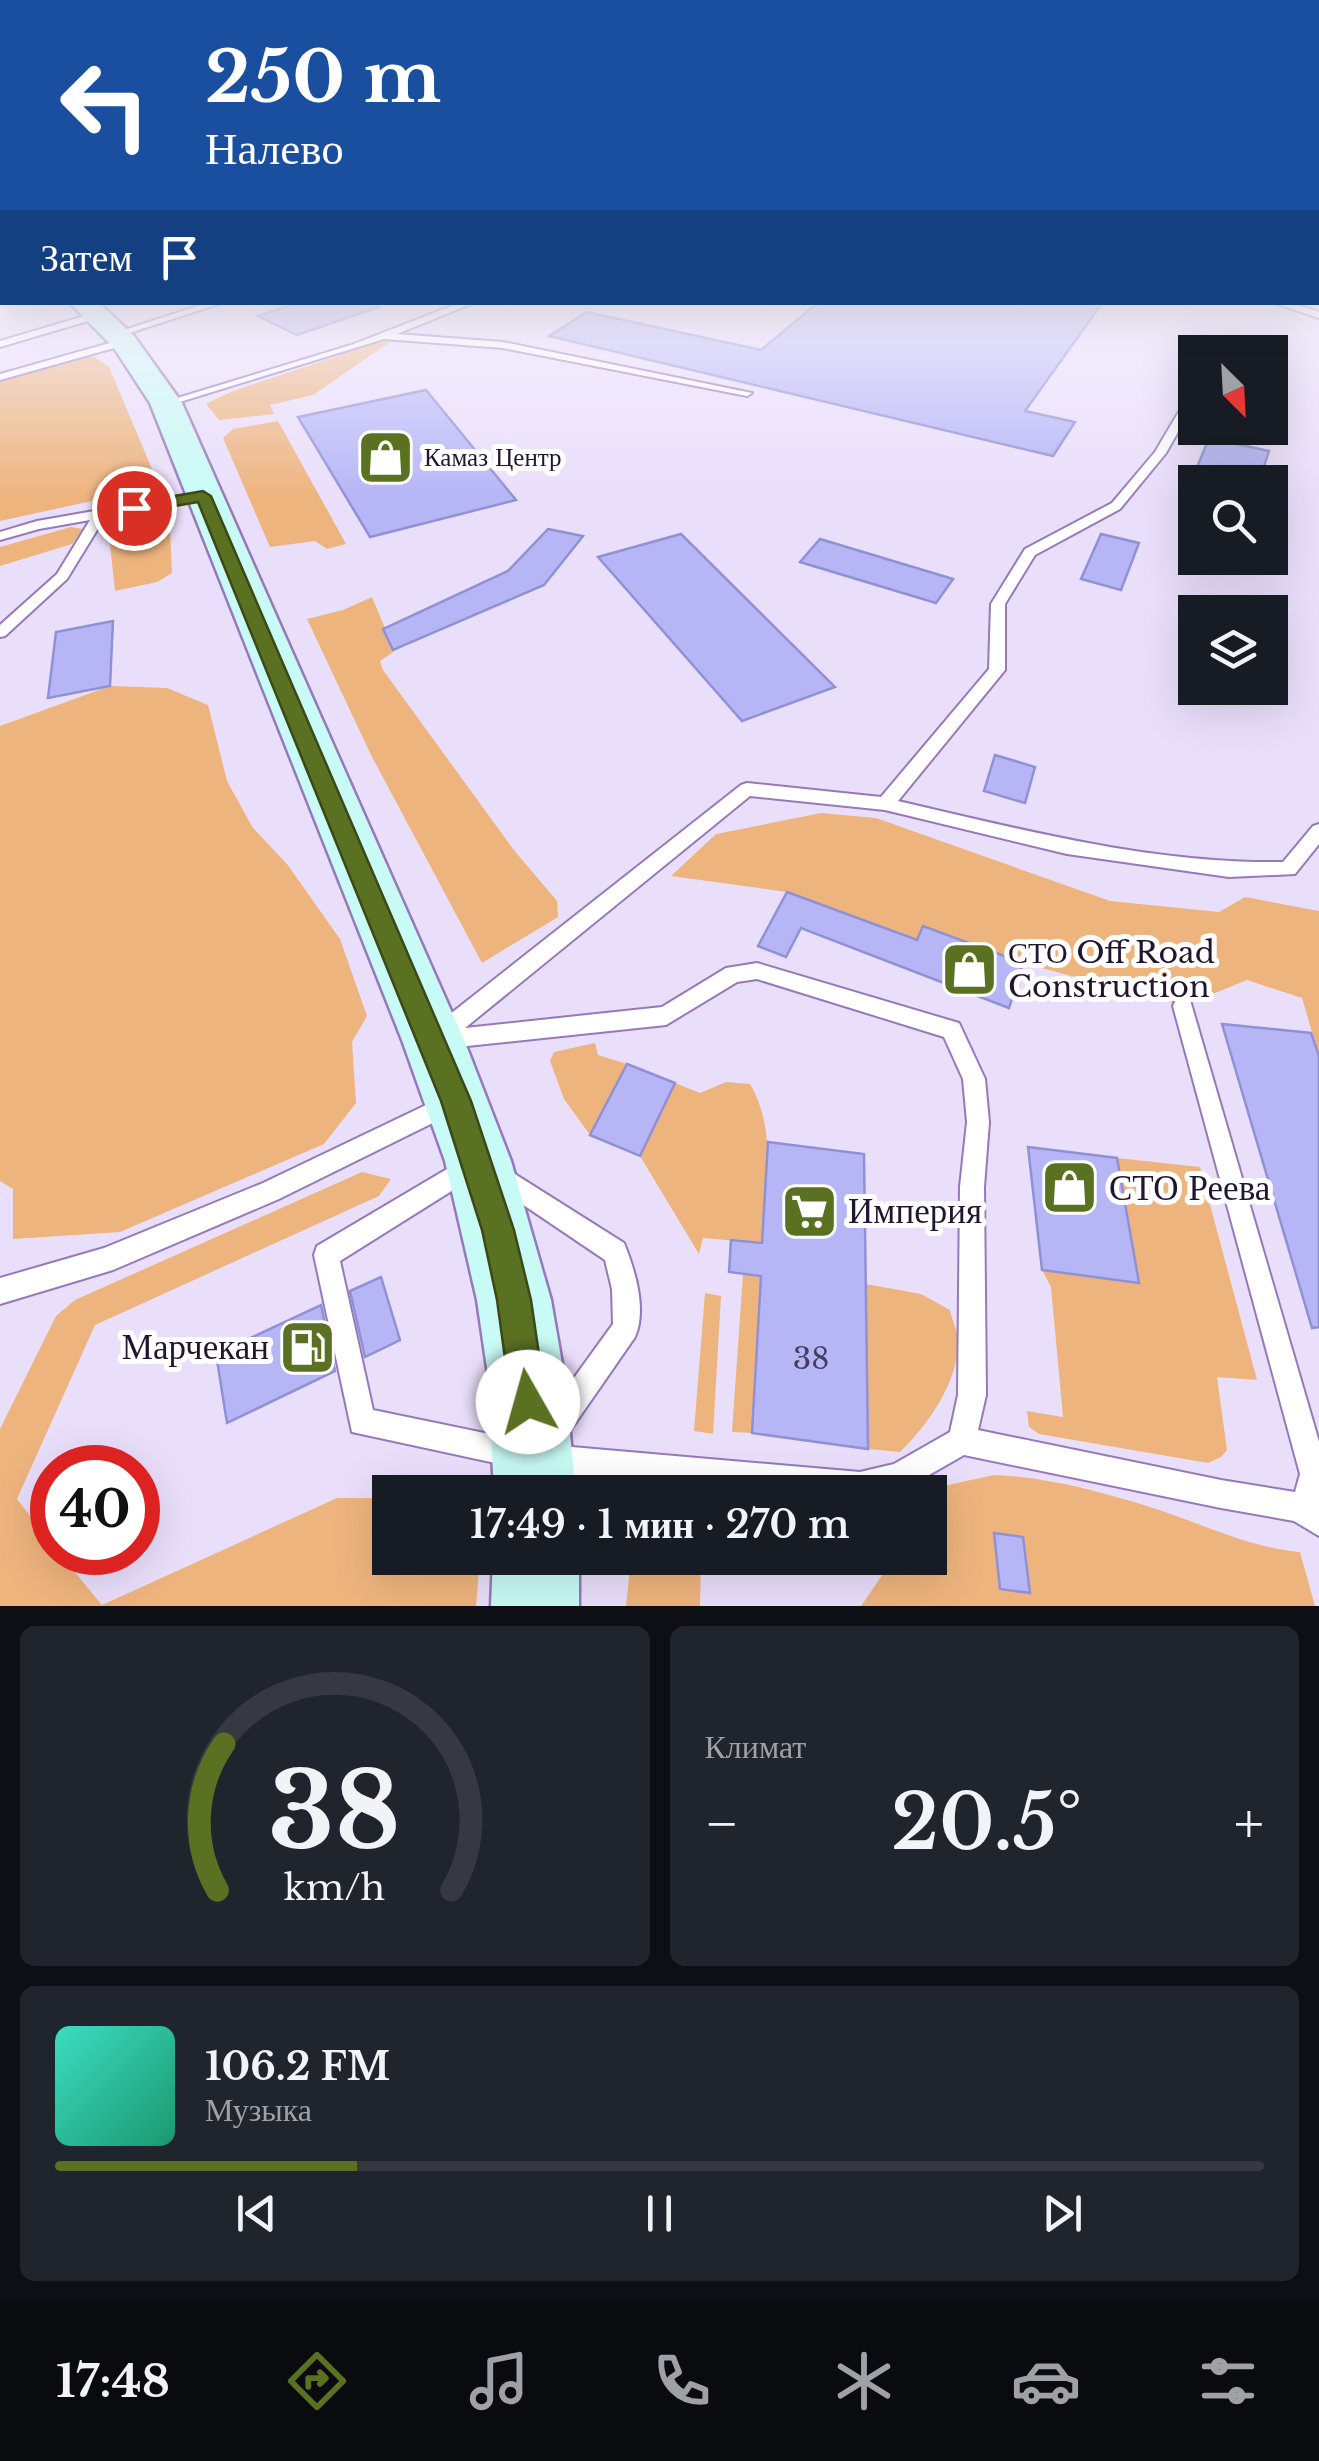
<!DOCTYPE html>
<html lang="ru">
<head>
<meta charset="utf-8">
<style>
	body { margin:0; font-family:"Libre Baskerville",serif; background:#20242c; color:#f1f3f6; height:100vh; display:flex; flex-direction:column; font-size:38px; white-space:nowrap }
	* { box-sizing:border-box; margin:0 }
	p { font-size:32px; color:#9ea1a6 }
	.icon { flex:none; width:55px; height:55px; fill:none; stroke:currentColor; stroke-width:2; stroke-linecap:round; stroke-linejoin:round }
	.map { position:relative; height:1606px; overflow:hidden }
	.sheet { display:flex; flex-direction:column; gap:20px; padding:20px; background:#0d0f14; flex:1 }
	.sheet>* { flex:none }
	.guide { position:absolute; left:0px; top:0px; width:1320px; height:305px; box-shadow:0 10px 40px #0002; background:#1a4fa0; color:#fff; overflow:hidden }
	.needle { width:65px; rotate:156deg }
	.tools { position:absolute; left:1178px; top:335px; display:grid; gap:20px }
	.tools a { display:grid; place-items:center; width:110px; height:110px; border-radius:0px; background:#171b24; box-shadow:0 10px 40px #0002; font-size:50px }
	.speed { position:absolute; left:30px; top:1445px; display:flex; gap:20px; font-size:50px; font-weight:700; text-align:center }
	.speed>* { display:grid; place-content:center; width:130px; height:130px; border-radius:50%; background:#171b24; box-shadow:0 10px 40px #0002; line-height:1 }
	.speed .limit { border:15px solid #d22; background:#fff; color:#111 }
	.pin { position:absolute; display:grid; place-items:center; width:85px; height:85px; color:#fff; margin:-42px; border:5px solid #fff; border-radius:50%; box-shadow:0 2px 10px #0007 }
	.me { position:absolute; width:110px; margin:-55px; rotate:353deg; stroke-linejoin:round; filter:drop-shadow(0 0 8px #0008) }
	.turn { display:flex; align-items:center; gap:35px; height:210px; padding:0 40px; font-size:45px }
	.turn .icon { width:130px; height:130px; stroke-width:2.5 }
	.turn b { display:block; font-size:70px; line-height:85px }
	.then { display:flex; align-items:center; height:95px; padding:0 40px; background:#0003; gap:20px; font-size:38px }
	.big { font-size:75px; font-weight:600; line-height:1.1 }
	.sheet .card { flex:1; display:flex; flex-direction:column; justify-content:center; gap:15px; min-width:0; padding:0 35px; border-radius:15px; background:#20242c }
	.sheet .dial { align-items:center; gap:0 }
	.dial svg { height:260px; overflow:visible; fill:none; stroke:#363941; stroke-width:7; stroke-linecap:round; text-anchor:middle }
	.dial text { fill:#f1f3f6; stroke:none }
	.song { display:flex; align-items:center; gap:30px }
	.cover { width:120px; height:120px; border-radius:15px; background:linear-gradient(135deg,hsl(170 70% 55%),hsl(160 70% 35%)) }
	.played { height:10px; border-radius:5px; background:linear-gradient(90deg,#5b7122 25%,#363941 25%) }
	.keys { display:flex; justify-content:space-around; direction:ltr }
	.heat { display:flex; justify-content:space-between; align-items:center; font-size:55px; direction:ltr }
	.sheet .tiles { flex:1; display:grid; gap:20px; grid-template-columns:1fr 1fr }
	.card:last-child { grid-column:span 2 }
	.trip { position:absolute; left:372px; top:1475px; width:575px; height:100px; border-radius:0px; background:#171b24; box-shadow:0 10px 40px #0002; font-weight:600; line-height:100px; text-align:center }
	.tab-bar { display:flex; height:160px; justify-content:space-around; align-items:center; background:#090b0e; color:#9ea1a6 }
	.tab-bar .icon { width:70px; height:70px }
	.tab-bar .on { color:#5b7122 }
	.tab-bar b { font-size:45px; color:#f1f3f6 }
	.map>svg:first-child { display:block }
	.green { fill:#eeb47e }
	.building { fill:#b6b6f7; stroke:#9090d4; stroke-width:2.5 }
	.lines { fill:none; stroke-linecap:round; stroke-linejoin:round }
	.lane-casing { stroke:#9679ba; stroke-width:4 }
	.secondary-casing { stroke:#9679ba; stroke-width:5 }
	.lane { fill:#fff; fill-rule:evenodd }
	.secondary { fill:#c8fbf5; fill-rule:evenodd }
	.route { fill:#5b7122; stroke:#3b4916; stroke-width:2.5 }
	.labels { text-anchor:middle; stroke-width:10; stroke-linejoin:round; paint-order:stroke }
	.far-poi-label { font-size:25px; fill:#21152f; stroke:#fff; text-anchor:start }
	.poi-label { font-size:30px; fill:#21152f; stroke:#fff; text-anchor:start }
	.near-number-label { font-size:30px; fill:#463d61 }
	.near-poi-label { font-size:35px; fill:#21152f; stroke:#fff; text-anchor:start }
</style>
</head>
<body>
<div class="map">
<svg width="1319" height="1606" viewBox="0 0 1319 1606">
	<rect width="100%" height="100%" fill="#eadffb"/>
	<g class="green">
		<polygon points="379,342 390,342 313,395 270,405 274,414 219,420 206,404 233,391"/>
		<polygon points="85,357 95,357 109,367 152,469 138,491 0,521 0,382"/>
		<polygon points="278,421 346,544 327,549 315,541 270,547 223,438 233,429"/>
		<polygon points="117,519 161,519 170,529 172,573 157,582 115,591 108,527"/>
		<polygon points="71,527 83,529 72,544 0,566 0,547"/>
		<polygon points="372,597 385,628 402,646 380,661 383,670 513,849 557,901 558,917 482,963 371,755 307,619 343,610"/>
		<polygon points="110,686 167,688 208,705 227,781 253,828 287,864 340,939 367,1016 352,1042 356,1103 324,1144 120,1232 13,1239 13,1189 0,1181 0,726"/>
		<polygon points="821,813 876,818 1110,901 1219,912 1245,897 1319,911 1319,1056 1302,998 1247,980 1183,1006 1023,963 924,926 917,940 787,892 671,876 716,834"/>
		<polygon points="595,1043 598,1055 627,1064 590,1135 564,1099 550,1061 554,1052"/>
		<path d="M726,1082L750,1084C778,1131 765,1190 762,1243L703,1238L699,1254L640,1156L675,1083L700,1093Z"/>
		<polygon points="1117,1158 1200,1167 1257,1380 1217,1377 1227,1450 1221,1457 1208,1463 1039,1434 1029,1427 1027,1411 1063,1417 1051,1287 1042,1270 1139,1282"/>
		<polygon points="362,1172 391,1179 379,1196 95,1325 17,1499 52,1544 52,1552 59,1553 102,1605 337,1498 390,1498 390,1558 480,1558 476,1606 0,1606 0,1429 56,1316 75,1300"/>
		<polygon points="743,1274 761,1276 752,1433 732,1432"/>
		<path d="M866,1284L921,1294L950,1310C952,1320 958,1331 958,1341C959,1382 927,1426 900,1452L868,1449Z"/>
		<polygon points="705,1293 721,1296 713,1434 694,1431"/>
		<path d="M994,1475C1047,1477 1103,1492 1153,1508C1203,1524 1247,1547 1300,1552L1315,1606H861L894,1558H930V1497L934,1488Z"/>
		<polygon points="631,1558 701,1558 700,1606 626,1606"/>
	</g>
	<g class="building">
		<polygon points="300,302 378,302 379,307 297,335 258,316"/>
		<polygon points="819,302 1103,302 1025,411 1075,422 1053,456 549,336 587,312 761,350"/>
		<polygon points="426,390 516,500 370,537 298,417"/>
		<polygon points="1209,438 1269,451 1259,482 1191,482"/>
		<polygon points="548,529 583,536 544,585 393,650 383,629 508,571"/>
		<polygon points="681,534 835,687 742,721 598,557"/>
		<polygon points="1101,534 1139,543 1121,590 1081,579"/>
		<polygon points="820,539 953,579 936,603 800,562"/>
		<polygon points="113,621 110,686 48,698 56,632"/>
		<polygon points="995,755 1035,767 1025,803 984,791"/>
		<polygon points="787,892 917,940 923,926 1023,963 1009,1008 801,928 786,957 758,946"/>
		<polygon points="1222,1024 1311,1033 1319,1056 1319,1327 1312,1328"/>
		<polygon points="627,1064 675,1083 640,1156 590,1135"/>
		<polygon points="768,1142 864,1154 868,1449 752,1433 761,1276 729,1272 731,1240 762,1243"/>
		<polygon points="1028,1147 1117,1158 1139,1283 1042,1270"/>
		<polygon points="381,1277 400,1340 365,1357 350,1291"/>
		<polygon points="321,1305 335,1371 227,1423 216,1354"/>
		<polygon points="994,1533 1023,1537 1030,1593 1000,1589"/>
	</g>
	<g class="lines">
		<defs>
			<g id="lane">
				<polygon points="2,283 2,289 0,290 0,284"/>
				<polygon points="210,302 225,302 120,336 112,334"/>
				<polygon points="462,302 476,302 397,334 503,342 752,393 747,396 503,348 384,339 170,405 161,403 351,345"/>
				<polygon points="1271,302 1287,302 1319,312 1319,318"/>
				<polygon points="98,312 103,315 101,317 0,347 0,341"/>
				<polygon points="124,339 128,340 128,344 0,380 0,374"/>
				<polygon points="1243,341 1248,344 1247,346 1227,352 1213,352"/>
				<path d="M1195,390V402L1166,453L1120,509L1035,555L1005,604V670L898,801C1024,830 1152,864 1283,862L1313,826L1319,824V844L1295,874L1229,877L1067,854L885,810L750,796L465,1028L662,1007L726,968L757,963L959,1023L985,1079L989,1122L984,1187L986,1395L978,1430L1221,1480L1295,1492L1300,1474L1173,1006L1176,1000L1183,997L1190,1000L1319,1442V1536L1294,1521L1221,1508L964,1455L908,1487L893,1492H770L549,1473L539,1469L535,1459L539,1449L549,1445L860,1472L894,1464L950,1432L958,1395L960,1187L967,1122L963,1079L944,1037L757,979L737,982L666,1025L439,1049L431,1047L427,1037L430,1030L741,785L747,783L881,797L989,669L991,604L1025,549L1112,503L1155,452L1190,393Z"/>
				<polygon points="203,492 209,496 207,499 105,517 67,579 5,636 0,637 0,625 57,574 90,520 39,529 0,540 0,532 37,521"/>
				<polygon points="447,1095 455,1098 458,1105 455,1112 279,1199 113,1270 0,1304 0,1278 104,1248 263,1183"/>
				<polygon points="469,1156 477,1159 481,1167 477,1175 340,1261 373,1410 514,1439 524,1443 528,1453 524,1463 514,1467 352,1432 314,1255 317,1246"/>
				<path d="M499,1164L624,1243C635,1270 647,1310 635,1337L565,1438L555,1442L545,1438L541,1428L545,1418L613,1324L612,1289L605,1260L491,1183L487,1175L491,1167Z"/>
			</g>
			<g id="secondary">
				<polygon points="69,302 98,302 134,336 182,403 464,1040 511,1161 551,1300 564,1375 576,1492 494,1492 488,1375 477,1300 445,1161 402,1040 150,403 114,348"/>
				<polygon points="493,1558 579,1558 579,1606 491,1606"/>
			</g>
		</defs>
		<use href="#lane" class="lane-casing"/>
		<use href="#secondary" class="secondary-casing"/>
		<use href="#lane" class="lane"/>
		<use href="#secondary" class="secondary"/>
	</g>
	<linearGradient id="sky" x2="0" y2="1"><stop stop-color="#8d9be3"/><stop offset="0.55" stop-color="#f6f1fd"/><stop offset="1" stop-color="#f6f1fd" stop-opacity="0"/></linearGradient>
	<rect width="1319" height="498" fill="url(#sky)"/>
	<polygon class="route" points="203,491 211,496 471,1101 514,1230 531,1300 546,1402 541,1415 528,1420 516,1415 511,1402 497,1300 482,1230 441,1101 198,502 134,513 126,508 134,503"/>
	<defs>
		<symbol id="shop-square" viewBox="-11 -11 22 22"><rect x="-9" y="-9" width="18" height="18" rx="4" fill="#5b7122" stroke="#fff"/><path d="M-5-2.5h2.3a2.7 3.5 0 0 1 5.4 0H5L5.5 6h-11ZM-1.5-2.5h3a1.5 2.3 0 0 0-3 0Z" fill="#fff"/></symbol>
		<symbol id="supermarket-square" viewBox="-11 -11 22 22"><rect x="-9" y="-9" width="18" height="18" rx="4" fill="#5b7122" stroke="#fff"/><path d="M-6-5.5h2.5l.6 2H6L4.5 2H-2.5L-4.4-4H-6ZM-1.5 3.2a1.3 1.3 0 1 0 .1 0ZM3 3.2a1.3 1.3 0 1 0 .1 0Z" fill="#fff"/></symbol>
		<symbol id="fuel-square" viewBox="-11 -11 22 22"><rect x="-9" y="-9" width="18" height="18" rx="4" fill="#5b7122" stroke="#fff"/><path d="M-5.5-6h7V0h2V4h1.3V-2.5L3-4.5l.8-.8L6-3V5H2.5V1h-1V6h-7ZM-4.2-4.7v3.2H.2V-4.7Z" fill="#fff"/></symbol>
	</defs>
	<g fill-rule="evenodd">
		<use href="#shop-square" x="354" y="426" width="63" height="63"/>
		<use href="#shop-square" x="938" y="938" width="63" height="63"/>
		<use href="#shop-square" x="1038" y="1156" width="63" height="63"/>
		<use href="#supermarket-square" x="778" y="1180" width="63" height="63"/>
		<use href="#fuel-square" x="276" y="1316" width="63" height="63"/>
	</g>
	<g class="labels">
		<g class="far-poi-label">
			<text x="424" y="466">Камаз Центр</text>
		</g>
		<g class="poi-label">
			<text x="1008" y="963">СТО Off Road<tspan x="1008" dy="34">Construction</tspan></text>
		</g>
		<g class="near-number-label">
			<text x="811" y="1369">38</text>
		</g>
		<g class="near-poi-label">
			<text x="1109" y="1200">СТО Реева</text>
			<text x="848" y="1223">Империя</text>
			<text x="269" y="1359" text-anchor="end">Марчекан</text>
		</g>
	</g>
</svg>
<div class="tools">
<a><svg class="needle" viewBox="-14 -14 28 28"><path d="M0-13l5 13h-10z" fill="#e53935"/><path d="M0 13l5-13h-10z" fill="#9ea1a6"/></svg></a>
<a><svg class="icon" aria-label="search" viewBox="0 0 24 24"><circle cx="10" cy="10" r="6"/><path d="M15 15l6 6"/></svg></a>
<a><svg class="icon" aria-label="layers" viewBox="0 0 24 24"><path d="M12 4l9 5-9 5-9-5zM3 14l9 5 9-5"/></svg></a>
</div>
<div class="speed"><div class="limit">40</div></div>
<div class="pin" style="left:134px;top:508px;background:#d93025"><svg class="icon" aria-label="arrive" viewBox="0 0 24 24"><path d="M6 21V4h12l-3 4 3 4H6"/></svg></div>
<svg class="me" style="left:528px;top:1402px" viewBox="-20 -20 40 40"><circle r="19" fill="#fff"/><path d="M0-13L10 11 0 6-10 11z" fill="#5b7122"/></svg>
<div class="trip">17:49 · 1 мин · 270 m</div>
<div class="guide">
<div class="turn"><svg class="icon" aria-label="left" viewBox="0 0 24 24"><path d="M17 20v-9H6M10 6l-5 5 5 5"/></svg><div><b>250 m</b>Налево</div></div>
<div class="then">Затем<svg class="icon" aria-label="arrive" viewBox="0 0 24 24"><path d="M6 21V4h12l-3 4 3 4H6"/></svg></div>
</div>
</div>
<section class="sheet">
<div class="tiles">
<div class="card dial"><svg viewBox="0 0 100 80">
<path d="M14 69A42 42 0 1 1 86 69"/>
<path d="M14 69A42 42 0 0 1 16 24" stroke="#5b7122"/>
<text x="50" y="56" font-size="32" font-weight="700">38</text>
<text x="50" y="72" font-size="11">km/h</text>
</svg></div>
<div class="card"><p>Климат</p>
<div class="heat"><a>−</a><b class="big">20.5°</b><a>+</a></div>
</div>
<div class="card">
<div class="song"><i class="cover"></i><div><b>106.2 FM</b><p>Музыка</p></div></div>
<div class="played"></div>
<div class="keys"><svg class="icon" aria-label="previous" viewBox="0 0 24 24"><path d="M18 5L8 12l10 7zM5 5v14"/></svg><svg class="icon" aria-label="pause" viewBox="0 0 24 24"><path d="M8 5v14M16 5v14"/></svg><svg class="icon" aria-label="next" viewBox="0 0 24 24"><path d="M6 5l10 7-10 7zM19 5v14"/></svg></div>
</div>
</div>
</section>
<nav class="tab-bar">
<b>17:48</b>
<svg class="icon on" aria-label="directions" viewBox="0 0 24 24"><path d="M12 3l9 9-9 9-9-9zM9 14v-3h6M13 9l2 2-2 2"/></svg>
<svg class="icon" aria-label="music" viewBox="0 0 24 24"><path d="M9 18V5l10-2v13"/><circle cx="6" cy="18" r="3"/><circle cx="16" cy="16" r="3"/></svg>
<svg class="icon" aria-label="phone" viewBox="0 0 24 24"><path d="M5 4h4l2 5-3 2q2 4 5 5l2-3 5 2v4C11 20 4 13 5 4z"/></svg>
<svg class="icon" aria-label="climate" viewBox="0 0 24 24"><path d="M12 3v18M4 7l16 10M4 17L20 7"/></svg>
<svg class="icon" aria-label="car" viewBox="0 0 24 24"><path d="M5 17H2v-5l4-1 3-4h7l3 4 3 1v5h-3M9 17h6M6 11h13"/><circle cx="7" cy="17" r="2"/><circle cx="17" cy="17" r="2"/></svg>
<svg class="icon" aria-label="filters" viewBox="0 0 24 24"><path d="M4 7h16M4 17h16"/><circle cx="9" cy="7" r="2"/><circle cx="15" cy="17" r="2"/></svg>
</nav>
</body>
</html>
